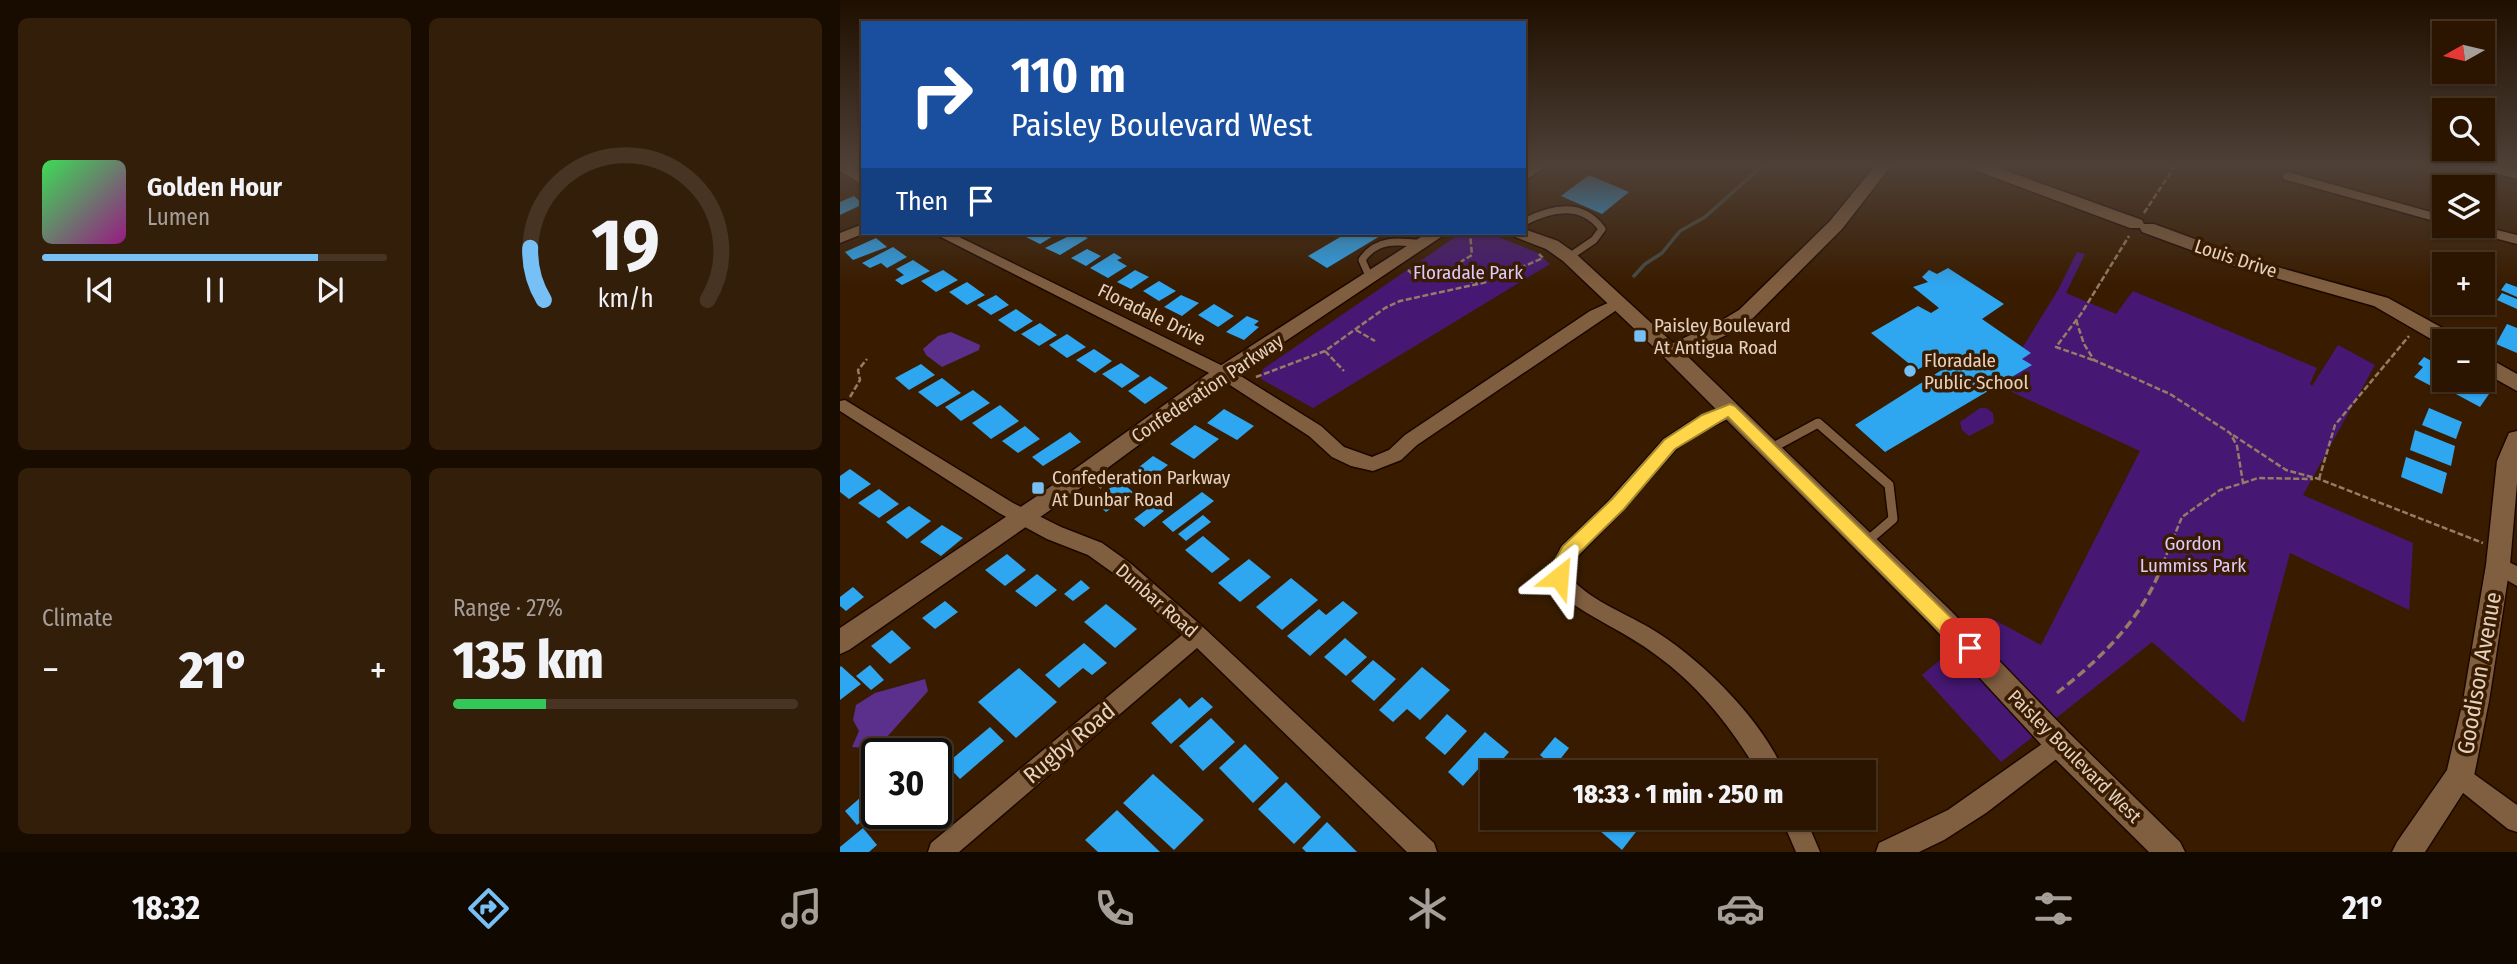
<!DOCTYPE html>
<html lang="en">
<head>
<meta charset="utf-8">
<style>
	body { margin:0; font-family:"Fira Sans Condensed",sans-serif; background:#331e0a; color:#f1f3f6; height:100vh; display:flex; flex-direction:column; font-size:26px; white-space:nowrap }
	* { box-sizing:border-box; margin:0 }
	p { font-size:23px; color:#a69f99 }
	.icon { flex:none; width:38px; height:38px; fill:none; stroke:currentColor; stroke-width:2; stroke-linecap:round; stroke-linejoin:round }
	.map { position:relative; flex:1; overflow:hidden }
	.drawer { display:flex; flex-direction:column; gap:18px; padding:18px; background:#180c00; width:840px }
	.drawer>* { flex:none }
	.guide { position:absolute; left:21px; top:21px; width:665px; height:214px; border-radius:0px; box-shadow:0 2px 5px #0004,0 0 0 2px #473422; background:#1a4fa0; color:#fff; overflow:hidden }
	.needle { width:46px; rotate:262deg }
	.buttons { position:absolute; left:1592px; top:21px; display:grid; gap:14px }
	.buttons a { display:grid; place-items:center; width:63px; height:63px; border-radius:0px; background:#2b1500; box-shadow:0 2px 5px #0004,0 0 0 2px #473422; font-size:35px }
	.speed { position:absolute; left:21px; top:738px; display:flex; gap:14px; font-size:35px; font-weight:700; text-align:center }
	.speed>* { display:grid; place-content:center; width:91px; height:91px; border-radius:50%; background:#2b1500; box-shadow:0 2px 5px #0004,0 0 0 2px #473422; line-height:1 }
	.speed .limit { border:4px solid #111; border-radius:10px; background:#fff; color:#111 }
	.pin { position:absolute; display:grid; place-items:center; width:60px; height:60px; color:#fff; margin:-30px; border-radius:14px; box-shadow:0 4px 10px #0006 }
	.me { position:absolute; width:77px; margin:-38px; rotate:28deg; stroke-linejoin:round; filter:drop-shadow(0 0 5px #0008) }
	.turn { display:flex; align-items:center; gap:24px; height:147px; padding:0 35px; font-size:32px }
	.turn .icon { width:91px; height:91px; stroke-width:2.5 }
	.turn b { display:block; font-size:49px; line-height:60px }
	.then { display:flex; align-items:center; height:66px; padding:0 35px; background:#0003; gap:14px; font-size:26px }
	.big { font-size:52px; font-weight:800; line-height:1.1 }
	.drawer .tile { flex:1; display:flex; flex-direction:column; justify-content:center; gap:10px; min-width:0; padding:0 24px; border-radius:10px; background:#331e0a }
	.drawer .dial { align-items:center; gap:0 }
	.dial svg { height:182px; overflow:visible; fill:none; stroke:#473422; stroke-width:7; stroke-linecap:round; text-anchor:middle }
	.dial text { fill:#f1f3f6; stroke:none }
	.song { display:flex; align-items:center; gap:21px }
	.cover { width:84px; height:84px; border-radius:10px; background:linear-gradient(135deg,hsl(130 70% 55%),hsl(310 70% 35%)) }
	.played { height:7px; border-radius:4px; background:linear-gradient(90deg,#76c0f6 80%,#473422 80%) }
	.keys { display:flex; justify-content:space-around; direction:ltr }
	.heat { display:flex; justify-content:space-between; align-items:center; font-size:38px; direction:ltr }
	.charge { height:10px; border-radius:5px; background:linear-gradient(90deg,#34c759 27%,#473422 0) }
	.drawer .tiles { flex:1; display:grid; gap:18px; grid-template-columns:repeat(2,1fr) }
	.trip { position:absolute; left:640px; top:760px; width:396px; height:70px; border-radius:0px; background:#2b1500; box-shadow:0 2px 5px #0004,0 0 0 2px #473422; font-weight:800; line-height:70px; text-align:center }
	.tab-bar { display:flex; height:112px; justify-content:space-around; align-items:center; background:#110800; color:#a69f99 }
	.tab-bar .icon { width:49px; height:49px }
	.tab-bar .on { color:#76c0f6 }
	.tab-bar b { font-size:32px; color:#f1f3f6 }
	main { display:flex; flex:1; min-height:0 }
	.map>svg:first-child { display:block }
	.green { fill:#461874 }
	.forest { fill:#5b2f8c }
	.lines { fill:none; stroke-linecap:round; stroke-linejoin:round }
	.stream { stroke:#454b44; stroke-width:3.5 }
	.building { fill:#2fa6f0 }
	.service-far1-casing { stroke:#1c0700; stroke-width:10 }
	.service-casing { stroke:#1c0700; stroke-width:12 }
	.minor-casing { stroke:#1c0700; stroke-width:3 }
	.tertiary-casing { stroke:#1c0700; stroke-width:3 }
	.secondary-casing { stroke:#1c0700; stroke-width:3 }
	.path-far1 { stroke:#947c66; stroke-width:2.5; stroke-dasharray:6 2.5; stroke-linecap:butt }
	.path { stroke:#947c66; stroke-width:3.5; stroke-dasharray:9 4.5; stroke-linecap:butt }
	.service-far1 { stroke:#805e40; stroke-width:7 }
	.service { stroke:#805e40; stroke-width:9 }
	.minor { fill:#805e40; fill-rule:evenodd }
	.tertiary { fill:#805e40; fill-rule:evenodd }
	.secondary { fill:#805e40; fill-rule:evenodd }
	.route { fill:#ffd54a; stroke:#a68a30; stroke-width:2 }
	.poi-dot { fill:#76c0f6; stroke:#391c00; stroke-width:2.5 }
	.labels { text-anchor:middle; stroke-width:7; stroke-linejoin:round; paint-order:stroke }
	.street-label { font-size:19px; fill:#e5d1c0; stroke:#391c00 }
	.park-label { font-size:19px; fill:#ddcbfd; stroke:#391c00 }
	.poi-label { font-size:19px; fill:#e5d1c0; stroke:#391c00; text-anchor:start }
	.near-street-label { font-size:23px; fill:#e5d1c0; stroke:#391c00 }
</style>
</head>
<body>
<main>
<section class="drawer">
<div class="tiles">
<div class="tile">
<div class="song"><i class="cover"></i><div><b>Golden Hour</b><p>Lumen</p></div></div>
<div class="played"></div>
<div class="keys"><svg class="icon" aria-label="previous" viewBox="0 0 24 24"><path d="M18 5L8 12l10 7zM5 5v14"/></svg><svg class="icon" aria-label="pause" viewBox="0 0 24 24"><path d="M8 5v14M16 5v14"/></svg><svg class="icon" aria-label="next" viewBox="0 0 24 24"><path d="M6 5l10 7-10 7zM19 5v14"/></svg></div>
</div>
<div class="tile dial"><svg viewBox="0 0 100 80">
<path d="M14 69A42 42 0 1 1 86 69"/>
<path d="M14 69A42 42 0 0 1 8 46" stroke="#76c0f6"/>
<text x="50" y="56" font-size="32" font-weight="700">19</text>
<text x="50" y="72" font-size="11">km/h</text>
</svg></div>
<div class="tile"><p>Climate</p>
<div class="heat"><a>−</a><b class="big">21°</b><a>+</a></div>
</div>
<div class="tile"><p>Range · 27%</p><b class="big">135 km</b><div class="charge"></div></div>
</div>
</section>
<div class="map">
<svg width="1677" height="852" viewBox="0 0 1677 852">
	<rect width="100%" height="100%" fill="#391c00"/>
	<g class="green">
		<polygon points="621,233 649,233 698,253 710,264 473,408 421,379 423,369"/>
		<polygon points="1237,252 1245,254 1226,293 1276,314 1293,291 1477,368 1470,384 1472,386 1498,345 1535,365 1463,495 1573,543 1569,610 1450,553 1404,723 1312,642 1161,762 1082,675 1151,618 1201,645 1300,451 1159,386 1218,290"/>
		<polygon points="1140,408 1146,408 1153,413 1154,423 1129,436 1122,430 1120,422"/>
	</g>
	<g class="forest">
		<polygon points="111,332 140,345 139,350 102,367 86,355 83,349 98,336"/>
		<polygon points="85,679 88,691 46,738 28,748 12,747 19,731 13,720 16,705 35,693"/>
	</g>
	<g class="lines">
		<polyline class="stream" points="794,276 805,264 822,253 840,231 865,217 922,166"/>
	</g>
	<g class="building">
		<polygon points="749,175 789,192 762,214 721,196"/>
		<polygon points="14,196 23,204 0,215 0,202"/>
		<polygon points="193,233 211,233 215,235 200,244 186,237"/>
		<polygon points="235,233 248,238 220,255 205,248"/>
		<polygon points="507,233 545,233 487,268 468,256"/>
		<polygon points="36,238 47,247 13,260 5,252"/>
		<polygon points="53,247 67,257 47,268 41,263 30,268 22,263"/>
		<polygon points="247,249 261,256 246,266 231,258"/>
		<polygon points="274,253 282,258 277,260 287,266 268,278 250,268"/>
		<polygon points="73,260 90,271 62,285 55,280 64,275 56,269"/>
		<polygon points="1108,268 1164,304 1142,319 1191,353 1182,359 1192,365 1045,452 1015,425 1108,366 1098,358 1077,370 1031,333 1078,306 1091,313 1099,308 1073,287 1088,282 1082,277 1089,270 1097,274"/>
		<polygon points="103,270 118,280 96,292 81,281"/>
		<polygon points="295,270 309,277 291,289 277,282"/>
		<polygon points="319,281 336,291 319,301 303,291"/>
		<polygon points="127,282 145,295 127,305 109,292"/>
		<polygon points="1666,283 1677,287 1677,297 1661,290"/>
		<polygon points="1662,293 1677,299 1677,309 1657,300"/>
		<polygon points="156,295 169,305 151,315 137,305"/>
		<polygon points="341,295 359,303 342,316 324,307"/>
		<polygon points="374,304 394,316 378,327 358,315"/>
		<polygon points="176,309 193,321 175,332 158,320"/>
		<polygon points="407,316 419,321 414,325 419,327 404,340 386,332"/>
		<polygon points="200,323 217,335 199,346 181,334"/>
		<polygon points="1667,324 1677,328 1677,353 1656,344"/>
		<polygon points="227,334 246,347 227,358 209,345"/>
		<polygon points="254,349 272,361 255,373 236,360"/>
		<polygon points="1584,357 1605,368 1607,380 1599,390 1574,377 1583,367 1578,364"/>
		<polygon points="281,363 300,376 282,388 262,374"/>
		<polygon points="81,364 95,375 69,390 55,378"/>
		<polygon points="310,376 328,388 305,404 288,391"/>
		<polygon points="102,378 121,393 97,407 78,392"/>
		<polygon points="1623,381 1649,394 1640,407 1614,393"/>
		<polygon points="133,390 150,403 121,421 105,407"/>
		<polygon points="160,405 179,421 151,439 132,423"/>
		<polygon points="1589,408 1622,422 1616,439 1582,425"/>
		<polygon points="384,409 414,426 397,440 367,423"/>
		<polygon points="355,425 379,439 354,459 330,444"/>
		<polygon points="185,426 200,439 178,453 162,441"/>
		<polygon points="1575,430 1615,446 1611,466 1570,450"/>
		<polygon points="230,432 241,442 203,466 192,457"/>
		<polygon points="313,456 328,465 304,484 289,475"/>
		<polygon points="1566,457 1607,473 1602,494 1561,477"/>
		<polygon points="10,469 31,484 9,499 0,492 0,476"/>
		<polygon points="280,481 294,493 266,512 253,500"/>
		<polygon points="39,489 59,504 39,518 18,503"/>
		<polygon points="362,492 374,501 333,532 322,522"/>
		<polygon points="314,504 324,511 304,527 294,519"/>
		<polygon points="69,506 91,521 67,539 46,522"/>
		<polygon points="363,515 371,522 346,541 338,534"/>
		<polygon points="102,525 123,538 101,556 80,542"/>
		<polygon points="363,536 390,559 372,573 345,550"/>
		<polygon points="167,554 186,570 165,586 145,570"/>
		<polygon points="409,559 431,577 400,602 378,583"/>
		<polygon points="197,574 217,590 196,607 175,591"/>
		<polygon points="451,578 478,600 442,630 416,607"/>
		<polygon points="241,580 250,588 233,601 224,594"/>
		<polygon points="13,587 24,597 6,611 0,606 0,597"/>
		<polygon points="105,601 118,612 95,629 82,618"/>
		<polygon points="503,601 518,613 470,656 447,636 479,609 486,615"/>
		<polygon points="266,604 297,629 275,648 244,622"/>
		<polygon points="52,630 71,648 50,664 31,646"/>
		<polygon points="505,638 527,657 506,676 484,657"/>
		<polygon points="244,643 267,663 252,675 243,668 219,688 205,675"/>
		<polygon points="533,660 556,679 534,701 511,681"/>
		<polygon points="30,665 44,680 31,690 16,676"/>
		<polygon points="1,666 21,684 0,700 0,667"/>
		<polygon points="582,667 610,690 580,720 567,709 553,722 539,710"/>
		<polygon points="179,668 217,702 176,738 138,702"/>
		<polygon points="362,697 373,707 331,744 311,723 340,698 349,708"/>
		<polygon points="607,714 627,731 605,755 585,738"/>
		<polygon points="371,718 395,742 363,771 339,746"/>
		<polygon points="150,727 164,741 120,779 106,764"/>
		<polygon points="645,732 669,752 651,773 642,765 623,786 608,772"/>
		<polygon points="715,737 729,748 714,767 700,755"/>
		<polygon points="69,744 79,754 56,754"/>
		<polygon points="405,744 439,778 413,803 379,768"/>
		<polygon points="729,758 745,772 718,772"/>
		<polygon points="677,760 692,772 667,772"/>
		<polygon points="313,774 364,820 334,850 283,803"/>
		<polygon points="446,782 481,817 454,844 418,809"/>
		<polygon points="21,797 34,811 17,825 5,811"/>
		<polygon points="277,810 320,852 258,852 245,840"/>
		<polygon points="54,814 80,814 65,827"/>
		<polygon points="744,817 787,817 799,828 782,850"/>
		<polygon points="487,822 517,852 466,852 462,848"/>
		<polygon points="23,828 37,845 29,852 0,852 0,847"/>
	</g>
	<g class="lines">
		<defs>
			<g id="service-far1">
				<path d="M684,222C711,208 742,201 762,229L754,240L729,257"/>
				<path d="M530,278L522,260C536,238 559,241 582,244"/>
			</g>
			<polyline id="service" points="930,449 978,423 1049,485 1053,519 1025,543"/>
			<g id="minor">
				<polygon points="0,166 10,166 23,175 23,185 0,171"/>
				<polygon points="1448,172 1605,216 1605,224 1443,179 1443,173"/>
				<polygon points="23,224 25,233 0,243 0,233"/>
				<polygon points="1619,226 1641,226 1677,235 1677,244 1621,229"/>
				<polygon points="93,233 111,233 391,370 481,426 504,447 532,457 549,450 565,435 750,311 779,298 787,303 577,445 561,460 533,471 511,466 492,457 469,436 379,378"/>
				<polygon points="5,400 173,503 221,527 262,543 290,563 364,628 594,843 597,852 567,852 357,648 119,852 88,852 91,843 342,635 276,575 248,555 207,539 159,513 0,411 0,401"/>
				<path d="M890,404L896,405L899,410L896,415L857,434L836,449L778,515L735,559L730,567L729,576C749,600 783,612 810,628C859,657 921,718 944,772H918C891,727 858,685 816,655C787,633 753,619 724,598L716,590L709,574L721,547L765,505L824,439L853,420Z"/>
				<polygon points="1658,557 1677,566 1677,586 1651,571 1648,565 1651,559"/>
				<polygon points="1219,732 1227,735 1230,743 1227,751 1146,813 1104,840 1079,852 1036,852 1039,843 1108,810"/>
				<polygon points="1620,764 1677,805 1677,832 1668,829 1612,784 1608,776 1612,768"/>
				<polygon points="941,817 965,817 980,852 956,852"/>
			</g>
			<g id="tertiary">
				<polygon points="688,166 707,166 684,181 684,169"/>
				<polygon points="1035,166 1051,166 1002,229 913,318 893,332 845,354 1110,610 1229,733 1340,842 1345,852 1309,852 1209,753 1092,626 824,357 723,261 706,249 675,237 672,233 684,233 684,229 718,241 735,253 833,343 879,322 899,310 990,221"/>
				<polygon points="1130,166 1153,166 1302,220 1304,224 1314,224 1409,259 1548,298 1617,336 1620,341 1605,341 1603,346 1534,306 1397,267 1302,232 1300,228 1290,228 1132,169"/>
				<polygon points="587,233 607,233 380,385 216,506 9,650 0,654 0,628 200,494 366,375"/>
				<polygon points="1643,355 1677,374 1677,391 1643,372"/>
				<polygon points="1677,431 1677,483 1670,565 1649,701 1634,776 1585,852 1552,852 1557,842 1607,770 1623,701 1646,565 1657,461 1669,433"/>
			</g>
			<polygon id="secondary" points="1637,166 1665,166 1677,169 1677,179 1639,169"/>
		</defs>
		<use href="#service-far1" class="service-far1-casing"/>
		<use href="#service" class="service-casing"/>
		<use href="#minor" class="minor-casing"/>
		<use href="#tertiary" class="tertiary-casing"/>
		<use href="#secondary" class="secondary-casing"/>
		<g class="path-far1">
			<polyline points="1304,213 1335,166"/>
			<polyline points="619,267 623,279 637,283"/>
			<polyline points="568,270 577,278 600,275 619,267 622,261 632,255 630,233"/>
			<polyline points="1236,320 1244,344 1254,360 1330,394 1390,433 1397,446 1403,483 1380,490 1342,517 1318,575"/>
			<polyline points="516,330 535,341"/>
			<polyline points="485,351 504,371"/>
			<polyline points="1253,360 1216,347 1241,314 1289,236"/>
			<polyline points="416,377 485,351 545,308 560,301 647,282 703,258 699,254"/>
			<polyline points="10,397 20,380 18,370 27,359"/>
			<polyline points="1393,435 1446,470 1479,479 1643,543"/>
			<polyline points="1479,479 1495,425 1569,336"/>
			<polyline points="1403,483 1418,478 1473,479"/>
			<polyline points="257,484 265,491"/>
		</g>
		<path class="path" d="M1217,693C1258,661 1299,622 1319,573"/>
		<use href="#service-far1" class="service-far1"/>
		<use href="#service" class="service"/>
		<use href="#minor" class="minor"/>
		<use href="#tertiary" class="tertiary"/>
		<use href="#secondary" class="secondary"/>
	</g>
	<linearGradient id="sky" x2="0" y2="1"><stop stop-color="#1f0f00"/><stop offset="0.58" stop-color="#4e4037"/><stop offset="1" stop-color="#4e4037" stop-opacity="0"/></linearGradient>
	<rect width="1677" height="285" fill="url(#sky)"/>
	<polygon class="route" points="890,404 895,406 1136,642 1139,648 1136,655 1130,657 1123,655 888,417 835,449 784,509 736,556 725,583 719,585 712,583 710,577 712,565 723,546 772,499 824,440 862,415"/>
	<g class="poi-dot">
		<rect x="793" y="329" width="14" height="14" rx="3.5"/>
		<circle cx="1070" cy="371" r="7"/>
		<rect x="191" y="481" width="14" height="14" rx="3.5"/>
	</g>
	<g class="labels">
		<g class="street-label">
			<text transform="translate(1396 258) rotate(18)" y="7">Louis Drive</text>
			<text transform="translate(312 314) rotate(26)" y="7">Floradale Drive</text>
			<text transform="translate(367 388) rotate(-34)" y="7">Confederation Parkway</text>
			<text transform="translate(317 600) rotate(41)" y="7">Dunbar Road</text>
			<text transform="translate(1235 756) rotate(45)" y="7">Paisley Boulevard West</text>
		</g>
		<g class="park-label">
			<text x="628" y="279">Floradale Park</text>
			<text x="1353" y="550">Gordon<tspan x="1353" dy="22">Lummiss Park</tspan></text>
		</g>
		<g class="poi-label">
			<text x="814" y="332">Paisley Boulevard<tspan x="814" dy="22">At Antigua Road</tspan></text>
			<text x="1084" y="367">Floradale<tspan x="1084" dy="22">Public School</tspan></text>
			<text x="212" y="484">Confederation Parkway<tspan x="212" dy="22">At Dunbar Road</tspan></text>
		</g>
		<g class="near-street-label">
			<text transform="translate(1639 673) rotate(-80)" y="8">Goodison Avenue</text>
			<text transform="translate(229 743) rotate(-40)" y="8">Rugby Road</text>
		</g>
	</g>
</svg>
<div class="buttons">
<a><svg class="needle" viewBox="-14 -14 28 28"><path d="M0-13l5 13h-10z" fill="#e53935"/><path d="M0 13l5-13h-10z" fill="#a69f99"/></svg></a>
<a><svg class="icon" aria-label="search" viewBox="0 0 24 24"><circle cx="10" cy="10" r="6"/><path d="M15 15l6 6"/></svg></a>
<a><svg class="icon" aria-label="layers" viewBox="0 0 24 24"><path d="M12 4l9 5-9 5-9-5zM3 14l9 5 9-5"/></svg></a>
<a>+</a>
<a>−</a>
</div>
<div class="speed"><div class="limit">30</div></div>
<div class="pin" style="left:1130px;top:648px;background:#d93025"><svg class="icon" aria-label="arrive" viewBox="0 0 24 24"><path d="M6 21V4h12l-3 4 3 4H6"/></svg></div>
<svg class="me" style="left:719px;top:577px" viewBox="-20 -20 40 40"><path d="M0-17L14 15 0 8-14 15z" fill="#ffd54a" stroke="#fff" stroke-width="4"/></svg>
<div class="trip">18:33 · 1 min · 250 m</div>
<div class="guide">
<div class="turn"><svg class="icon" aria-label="right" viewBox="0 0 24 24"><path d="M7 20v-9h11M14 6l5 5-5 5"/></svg><div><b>110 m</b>Paisley Boulevard West</div></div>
<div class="then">Then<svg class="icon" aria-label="arrive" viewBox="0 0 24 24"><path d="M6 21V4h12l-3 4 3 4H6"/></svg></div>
</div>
</div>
</main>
<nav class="tab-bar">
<b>18:32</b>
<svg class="icon on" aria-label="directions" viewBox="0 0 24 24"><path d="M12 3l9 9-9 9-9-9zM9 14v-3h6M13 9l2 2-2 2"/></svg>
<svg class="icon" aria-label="music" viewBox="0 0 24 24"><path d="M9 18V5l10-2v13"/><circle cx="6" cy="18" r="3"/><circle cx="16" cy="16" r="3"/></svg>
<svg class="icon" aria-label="phone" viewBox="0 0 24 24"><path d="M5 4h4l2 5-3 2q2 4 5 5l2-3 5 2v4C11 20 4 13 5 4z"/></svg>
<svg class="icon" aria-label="climate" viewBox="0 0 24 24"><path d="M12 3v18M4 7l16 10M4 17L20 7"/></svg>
<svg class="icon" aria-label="car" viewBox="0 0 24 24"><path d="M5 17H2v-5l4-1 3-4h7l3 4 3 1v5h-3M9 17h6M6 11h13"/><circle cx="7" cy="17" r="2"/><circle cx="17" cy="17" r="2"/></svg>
<svg class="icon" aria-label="filters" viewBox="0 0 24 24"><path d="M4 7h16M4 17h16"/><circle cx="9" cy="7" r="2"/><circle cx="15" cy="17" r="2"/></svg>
<b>21°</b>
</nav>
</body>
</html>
